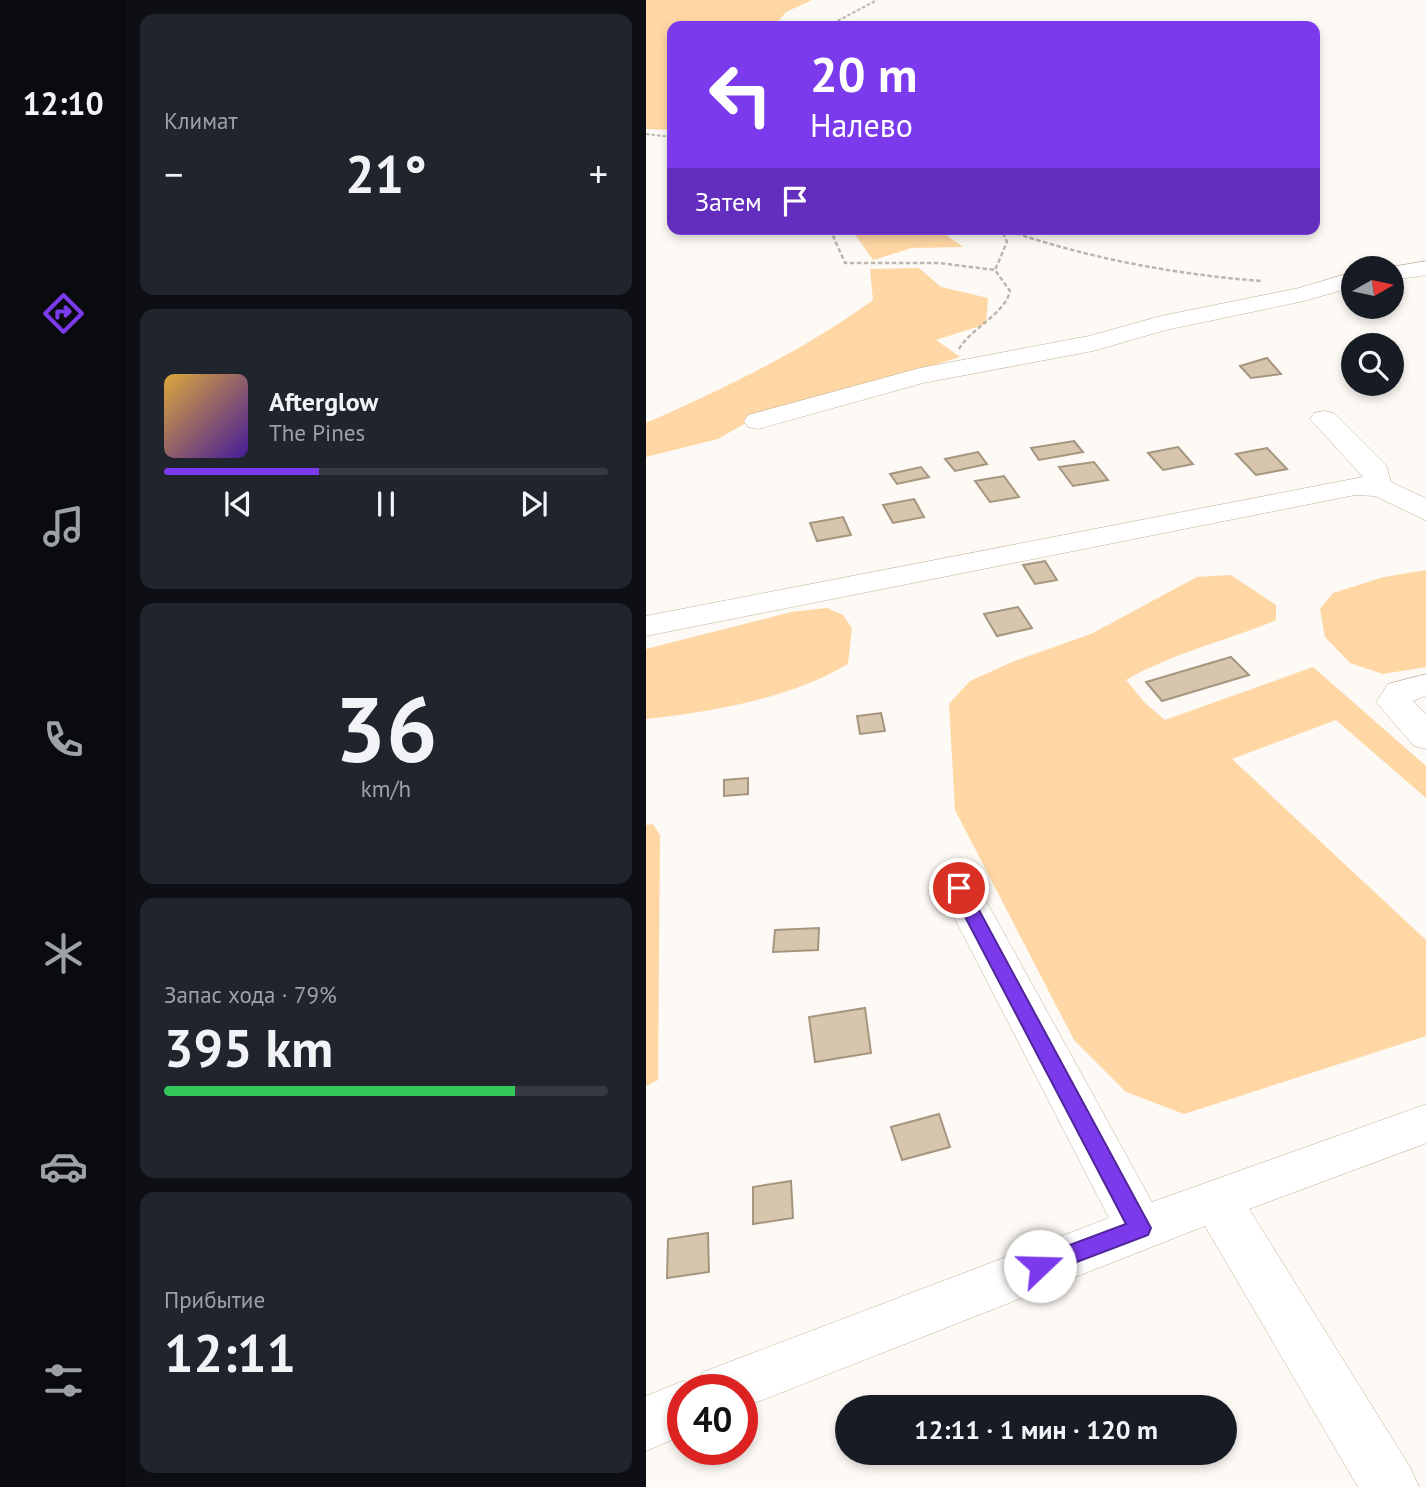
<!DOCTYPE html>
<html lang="ru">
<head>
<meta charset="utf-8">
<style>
	body { margin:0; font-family:"PT Sans",sans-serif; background:#20242c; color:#f1f3f6; height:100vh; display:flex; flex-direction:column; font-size:26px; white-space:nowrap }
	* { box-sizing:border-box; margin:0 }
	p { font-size:23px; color:#9ea1a6 }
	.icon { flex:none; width:38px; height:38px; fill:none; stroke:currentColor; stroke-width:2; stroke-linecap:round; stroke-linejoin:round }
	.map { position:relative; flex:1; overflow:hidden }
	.panel { display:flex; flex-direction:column; gap:14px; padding:14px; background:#0d0f14; width:520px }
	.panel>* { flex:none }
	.guide { position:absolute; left:21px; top:21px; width:653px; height:214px; border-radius:14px; box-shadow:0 4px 10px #0003; background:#7c3aed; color:#fff; overflow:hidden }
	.needle { width:46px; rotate:81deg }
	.controls { position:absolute; left:695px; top:256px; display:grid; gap:14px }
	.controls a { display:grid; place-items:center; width:63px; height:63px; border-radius:50%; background:#171b24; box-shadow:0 4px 10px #0003; font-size:35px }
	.speed { position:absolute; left:21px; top:1374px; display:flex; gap:14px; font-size:35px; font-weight:700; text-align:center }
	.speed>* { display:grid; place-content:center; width:91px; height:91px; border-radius:50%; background:#171b24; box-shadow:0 4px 10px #0003; line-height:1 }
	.speed .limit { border:10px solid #d22; background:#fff; color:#111 }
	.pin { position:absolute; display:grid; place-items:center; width:60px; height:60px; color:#fff; margin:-30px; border:4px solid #fff; border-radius:50%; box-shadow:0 2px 7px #0007 }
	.me { position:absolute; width:77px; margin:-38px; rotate:69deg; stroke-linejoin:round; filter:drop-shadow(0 0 5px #0008) }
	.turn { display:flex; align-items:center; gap:24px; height:147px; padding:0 28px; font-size:32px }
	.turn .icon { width:91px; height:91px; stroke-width:2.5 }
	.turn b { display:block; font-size:49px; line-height:60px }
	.then { display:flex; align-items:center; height:66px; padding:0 28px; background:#0003; gap:14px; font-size:26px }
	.big { font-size:52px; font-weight:700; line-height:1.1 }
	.panel .card { flex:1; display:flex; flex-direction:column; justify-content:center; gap:10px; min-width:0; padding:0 24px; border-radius:14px; background:#20242c }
	.panel .dial { align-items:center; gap:0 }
	.dial b { font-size:91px; line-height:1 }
	.song { display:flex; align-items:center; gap:21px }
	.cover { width:84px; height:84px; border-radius:10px; background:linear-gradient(135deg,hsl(40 70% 55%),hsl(260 70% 35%)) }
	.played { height:7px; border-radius:4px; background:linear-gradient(90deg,#7c3aed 35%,#363941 35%) }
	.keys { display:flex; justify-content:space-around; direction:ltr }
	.heat { display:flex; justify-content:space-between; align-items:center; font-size:38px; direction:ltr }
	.charge { height:10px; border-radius:5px; background:linear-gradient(90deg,#34c759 79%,#363941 0) }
	.trip { position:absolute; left:189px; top:1395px; width:402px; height:70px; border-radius:35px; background:#171b24; box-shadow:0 4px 10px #0003; font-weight:700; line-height:70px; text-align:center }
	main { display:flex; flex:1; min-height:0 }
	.menu { display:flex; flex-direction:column; width:126px; justify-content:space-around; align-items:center; background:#090b0e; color:#9ea1a6 }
	.menu .icon { width:49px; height:49px }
	.menu .active { color:#7c3aed }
	.menu b { font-size:32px; color:#f1f3f6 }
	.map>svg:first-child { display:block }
	.green { fill:#fed7a4 }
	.building { fill:#d8c5ae; stroke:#a6957f; stroke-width:2 }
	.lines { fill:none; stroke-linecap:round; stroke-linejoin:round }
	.minor-casing { stroke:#c1af98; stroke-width:1 }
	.path-far1 { stroke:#bbb6af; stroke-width:2; stroke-dasharray:3.5 2; stroke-linecap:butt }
	.path { stroke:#bbb6af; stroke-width:2.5; stroke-dasharray:4.5 2.5; stroke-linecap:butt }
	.minor { fill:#fff; fill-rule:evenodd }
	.route { fill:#7c3aed; stroke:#51269a; stroke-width:2 }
</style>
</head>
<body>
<main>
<nav class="menu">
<b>12:10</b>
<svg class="icon active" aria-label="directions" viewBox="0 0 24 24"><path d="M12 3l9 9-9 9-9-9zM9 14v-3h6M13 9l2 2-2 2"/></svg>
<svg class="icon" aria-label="music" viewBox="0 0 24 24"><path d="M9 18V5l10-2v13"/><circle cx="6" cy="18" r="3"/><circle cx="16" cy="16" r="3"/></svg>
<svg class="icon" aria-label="phone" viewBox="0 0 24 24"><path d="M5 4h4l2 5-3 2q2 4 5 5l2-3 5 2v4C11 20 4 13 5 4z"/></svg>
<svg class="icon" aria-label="climate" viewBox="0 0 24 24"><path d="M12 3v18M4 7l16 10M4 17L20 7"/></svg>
<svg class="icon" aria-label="car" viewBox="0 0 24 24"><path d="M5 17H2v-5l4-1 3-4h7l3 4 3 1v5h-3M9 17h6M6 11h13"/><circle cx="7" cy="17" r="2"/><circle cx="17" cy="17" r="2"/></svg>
<svg class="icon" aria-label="filters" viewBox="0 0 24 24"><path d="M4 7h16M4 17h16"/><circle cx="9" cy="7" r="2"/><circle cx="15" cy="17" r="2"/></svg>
</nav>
<section class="panel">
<div class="card"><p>Климат</p>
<div class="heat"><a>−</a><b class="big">21°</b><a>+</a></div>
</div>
<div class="card">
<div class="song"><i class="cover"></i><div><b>Afterglow</b><p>The Pines</p></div></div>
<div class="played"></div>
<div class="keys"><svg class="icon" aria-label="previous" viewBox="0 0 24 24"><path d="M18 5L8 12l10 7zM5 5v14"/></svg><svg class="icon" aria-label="pause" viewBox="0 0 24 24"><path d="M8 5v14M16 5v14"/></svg><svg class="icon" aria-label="next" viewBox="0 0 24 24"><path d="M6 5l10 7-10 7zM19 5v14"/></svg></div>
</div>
<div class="card dial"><b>36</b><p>km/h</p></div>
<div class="card"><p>Запас хода · 79%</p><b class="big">395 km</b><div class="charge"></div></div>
<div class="card"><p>Прибытие</p><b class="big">12:11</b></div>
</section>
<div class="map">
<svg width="781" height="1487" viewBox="0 0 781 1487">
	<rect width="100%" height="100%" fill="#fdf9f4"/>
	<g class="green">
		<polygon points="0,0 166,0 140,12 128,26 26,26 26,130 0,129"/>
		<polygon points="205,229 292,229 317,247 266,248 227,260"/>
		<path d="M273,268L295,287L342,298L340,324L290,340L314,357L193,395L126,408L72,439L0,457V423C79,388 157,351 227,300L224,269Z"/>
		<polygon points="780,570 780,667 737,674 704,663 679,637 674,609 687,593 738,577"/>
		<path d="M585,575L630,605V620C580,641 526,653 480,680L499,703L519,720L667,667L780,766V798L690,720L586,759L780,940V1036L538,1114L480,1092L428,1040L309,810L303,704L324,681L366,662L445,634L551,577Z"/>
		<path d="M181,608L197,615L206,628L202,664C143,699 68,711 0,719V649L145,612Z"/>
		<polygon points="7,824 14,835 12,1080 0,1086 0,825"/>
	</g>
	<g class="building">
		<polygon points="621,358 635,374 605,378 594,366"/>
		<polygon points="428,441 437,452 393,460 385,448"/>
		<polygon points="532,447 547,464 517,470 502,453"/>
		<polygon points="621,448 641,469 610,475 590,454"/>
		<polygon points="332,452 341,464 309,471 299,459"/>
		<polygon points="448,462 462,480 427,486 413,467"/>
		<polygon points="275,467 283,477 251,484 244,474"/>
		<polygon points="358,476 373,497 344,502 329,481"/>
		<polygon points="268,499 278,517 247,523 237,505"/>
		<polygon points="197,517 205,535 171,541 164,523"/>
		<polygon points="399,561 411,580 389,584 377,565"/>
		<polygon points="372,607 386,628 351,636 338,614"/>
		<polygon points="585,657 603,675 516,701 500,682"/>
		<polygon points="235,713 239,731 214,734 211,716"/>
		<polygon points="102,778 102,794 78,796 78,780"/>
		<polygon points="173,928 172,950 127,952 129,930"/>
		<polygon points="219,1008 225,1053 169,1062 163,1017"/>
		<polygon points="293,1114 304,1147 256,1160 245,1127"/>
		<polygon points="145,1181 147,1218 107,1224 107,1187"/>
		<polygon points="62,1233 63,1272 21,1278 22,1239"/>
	</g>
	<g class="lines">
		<defs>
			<g id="minor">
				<polygon points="781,261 781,275 746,280 746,268 739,268"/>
				<polygon points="707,272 707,287 658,301 520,330 447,351 277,383 112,429 102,427 98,421 102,415 274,368 443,336 515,316 653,288"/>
				<polygon points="678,411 688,413 740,465 745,482 781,499 781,521 729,496 709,495 0,636 0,616 717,477 664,419 668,413"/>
				<polygon points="781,674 781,695 767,701 781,715 781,749 768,746 730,702 742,684"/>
				<polygon points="313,874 327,878 333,888 506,1202 781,1104 781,1143 603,1209 764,1467 773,1487 712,1487 559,1226 96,1408 96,1390 37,1390 37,1435 0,1451 0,1396 37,1381 50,1386 57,1372 463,1218 293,888 299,878"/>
			</g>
		</defs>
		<use href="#minor" class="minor-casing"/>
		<g class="path-far1">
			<polyline points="182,26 231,0"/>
			<polyline points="0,134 26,137"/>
		</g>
		<g class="path">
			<polyline points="184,229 199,263 293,263 349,270"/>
			<path d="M357,229C441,258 526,274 615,281"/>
			<path d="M313,349C325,328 359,314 364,291L349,270L361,242L355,229"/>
		</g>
		<use href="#minor" class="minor"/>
	</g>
	<polygon class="route" points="313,882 321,888 505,1228 502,1235 394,1276 386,1273 382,1266 386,1259 480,1224 304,888"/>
</svg>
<div class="controls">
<a><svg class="needle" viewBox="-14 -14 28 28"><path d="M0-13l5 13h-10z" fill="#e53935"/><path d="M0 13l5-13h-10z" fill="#9ea1a6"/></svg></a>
<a><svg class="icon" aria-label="search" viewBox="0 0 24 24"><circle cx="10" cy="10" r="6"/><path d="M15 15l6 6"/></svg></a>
</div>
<div class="speed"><div class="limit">40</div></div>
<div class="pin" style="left:313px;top:888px;background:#d93025"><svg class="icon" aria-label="arrive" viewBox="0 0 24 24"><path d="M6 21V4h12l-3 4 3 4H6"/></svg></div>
<svg class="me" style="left:394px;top:1266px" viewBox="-20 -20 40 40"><circle r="19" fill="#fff"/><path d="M0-13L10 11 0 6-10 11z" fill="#7c3aed"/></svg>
<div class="trip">12:11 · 1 мин · 120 m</div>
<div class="guide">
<div class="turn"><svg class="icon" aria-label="left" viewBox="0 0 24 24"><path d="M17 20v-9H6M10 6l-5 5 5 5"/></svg><div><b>20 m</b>Налево</div></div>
<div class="then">Затем<svg class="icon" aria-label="arrive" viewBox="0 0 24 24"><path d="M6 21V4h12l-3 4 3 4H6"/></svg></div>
</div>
</div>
</main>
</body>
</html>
